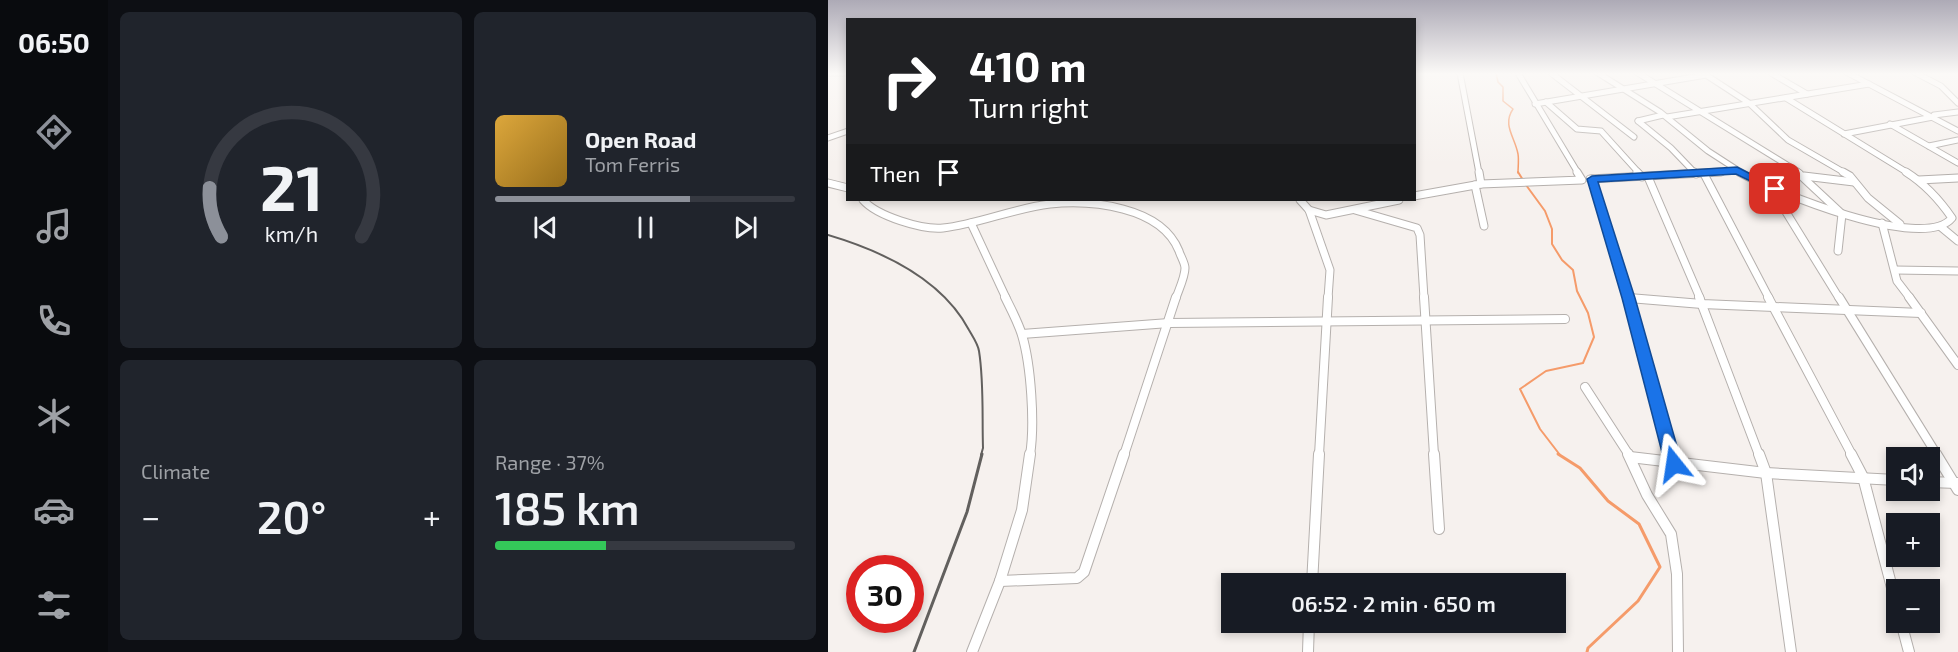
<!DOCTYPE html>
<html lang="en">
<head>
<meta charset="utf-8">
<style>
	body { margin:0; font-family:"Exo 2",sans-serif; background:#20242c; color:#f1f3f6; height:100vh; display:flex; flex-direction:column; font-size:22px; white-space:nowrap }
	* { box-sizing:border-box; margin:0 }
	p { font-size:20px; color:#9ea1a6 }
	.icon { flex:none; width:33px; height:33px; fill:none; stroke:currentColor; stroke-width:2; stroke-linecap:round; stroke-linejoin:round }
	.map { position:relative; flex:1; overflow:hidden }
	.sheet { display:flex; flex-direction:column; gap:12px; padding:12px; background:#0d0f14; width:720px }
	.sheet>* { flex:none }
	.guide { position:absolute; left:18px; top:18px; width:570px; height:183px; border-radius:0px; box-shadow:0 3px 9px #0003; background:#202124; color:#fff; overflow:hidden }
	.buttons { position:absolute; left:1058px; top:447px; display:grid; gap:12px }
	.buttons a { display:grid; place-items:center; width:54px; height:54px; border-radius:0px; background:#171b24; box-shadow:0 3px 9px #0003; font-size:30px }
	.speed { position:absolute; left:18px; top:555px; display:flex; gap:12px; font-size:30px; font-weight:700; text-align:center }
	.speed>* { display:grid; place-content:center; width:78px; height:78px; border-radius:50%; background:#171b24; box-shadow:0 3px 9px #0003; line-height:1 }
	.speed .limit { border:9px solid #d22; background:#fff; color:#111 }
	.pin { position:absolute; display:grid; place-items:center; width:51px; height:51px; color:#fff; margin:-26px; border-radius:12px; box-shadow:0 3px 9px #0006 }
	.me { position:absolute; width:66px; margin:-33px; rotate:345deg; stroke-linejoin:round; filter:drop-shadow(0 0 4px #0008) }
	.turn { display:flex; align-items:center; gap:21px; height:126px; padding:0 24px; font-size:27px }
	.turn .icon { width:78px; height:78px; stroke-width:2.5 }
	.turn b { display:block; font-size:42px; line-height:51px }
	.then { display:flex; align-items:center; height:57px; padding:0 24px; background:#0003; gap:12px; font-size:22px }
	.big { font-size:45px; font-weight:600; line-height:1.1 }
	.sheet .card { flex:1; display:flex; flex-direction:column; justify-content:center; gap:9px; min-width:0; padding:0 21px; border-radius:9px; background:#20242c }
	.sheet .dial { align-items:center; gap:0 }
	.dial svg { height:156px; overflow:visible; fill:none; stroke:#363941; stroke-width:7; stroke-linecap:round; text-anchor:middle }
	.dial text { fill:#f1f3f6; stroke:none }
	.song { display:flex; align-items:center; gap:18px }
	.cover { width:72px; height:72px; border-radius:9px; background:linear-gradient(135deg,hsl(40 70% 55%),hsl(40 70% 35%)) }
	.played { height:6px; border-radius:3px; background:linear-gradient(90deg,#8c9099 65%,#363941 65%) }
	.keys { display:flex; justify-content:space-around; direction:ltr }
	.heat { display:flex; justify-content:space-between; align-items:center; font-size:33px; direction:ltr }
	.charge { height:9px; border-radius:4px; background:linear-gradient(90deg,#34c759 37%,#363941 0) }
	.sheet .tiles { flex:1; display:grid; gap:12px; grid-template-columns:repeat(2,1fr) }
	.trip { position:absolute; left:393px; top:573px; width:345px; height:60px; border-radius:0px; background:#171b24; box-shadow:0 3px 9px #0003; font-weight:600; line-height:60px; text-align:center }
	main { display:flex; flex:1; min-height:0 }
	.tabs { display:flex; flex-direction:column; width:108px; justify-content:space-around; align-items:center; background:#090b0e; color:#9ea1a6 }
	.tabs .icon { width:42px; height:42px }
	.tabs .active { color:#8c9099 }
	.tabs b { font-size:27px; color:#f1f3f6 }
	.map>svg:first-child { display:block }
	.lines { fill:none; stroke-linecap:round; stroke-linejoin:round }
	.stream-far2 { stroke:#f59b6a; stroke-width:1.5 }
	.stream-far1 { stroke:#f59b6a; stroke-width:2 }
	.stream { stroke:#f59b6a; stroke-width:3 }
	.minor-far3-casing { stroke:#b5b0ad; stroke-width:7 }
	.minor-far2-casing { stroke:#b5b0ad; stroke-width:9 }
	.minor-far1-casing { stroke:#b5b0ad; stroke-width:10 }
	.minor-casing { stroke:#b5b0ad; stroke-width:12 }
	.minor-far3 { stroke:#fff; stroke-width:5 }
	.minor-far2 { stroke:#fff; stroke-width:7 }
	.minor-far1 { stroke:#fff; stroke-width:8 }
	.minor { stroke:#fff; stroke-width:10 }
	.rail-far1 { stroke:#62605e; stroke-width:2 }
	.rail { stroke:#62605e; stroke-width:3 }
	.route { fill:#1a73e8; stroke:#114b97; stroke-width:1.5 }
</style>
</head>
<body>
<main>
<nav class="tabs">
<b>06:50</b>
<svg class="icon active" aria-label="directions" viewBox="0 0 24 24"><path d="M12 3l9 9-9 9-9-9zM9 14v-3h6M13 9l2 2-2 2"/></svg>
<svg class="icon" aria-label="music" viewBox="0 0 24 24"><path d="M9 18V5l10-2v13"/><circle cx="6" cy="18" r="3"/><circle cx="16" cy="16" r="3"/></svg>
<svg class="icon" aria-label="phone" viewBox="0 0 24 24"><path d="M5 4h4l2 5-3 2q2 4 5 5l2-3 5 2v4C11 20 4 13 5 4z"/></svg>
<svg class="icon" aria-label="climate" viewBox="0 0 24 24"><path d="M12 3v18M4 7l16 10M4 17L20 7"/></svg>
<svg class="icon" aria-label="car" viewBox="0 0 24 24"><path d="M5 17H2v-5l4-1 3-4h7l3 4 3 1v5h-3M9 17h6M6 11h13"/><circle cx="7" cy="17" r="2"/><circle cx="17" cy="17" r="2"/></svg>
<svg class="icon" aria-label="filters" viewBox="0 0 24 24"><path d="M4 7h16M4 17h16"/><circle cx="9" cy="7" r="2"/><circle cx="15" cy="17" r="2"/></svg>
</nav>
<section class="sheet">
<div class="tiles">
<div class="card dial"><svg viewBox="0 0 100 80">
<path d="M14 69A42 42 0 1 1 86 69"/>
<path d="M14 69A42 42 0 0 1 8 44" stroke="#8c9099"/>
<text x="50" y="56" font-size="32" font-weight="700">21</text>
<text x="50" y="72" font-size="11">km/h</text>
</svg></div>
<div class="card">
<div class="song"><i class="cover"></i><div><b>Open Road</b><p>Tom Ferris</p></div></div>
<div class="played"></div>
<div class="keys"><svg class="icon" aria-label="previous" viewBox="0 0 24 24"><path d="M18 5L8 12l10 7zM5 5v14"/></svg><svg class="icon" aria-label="pause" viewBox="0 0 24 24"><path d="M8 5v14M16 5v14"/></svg><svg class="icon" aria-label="next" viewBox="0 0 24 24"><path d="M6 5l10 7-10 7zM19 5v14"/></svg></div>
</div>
<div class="card"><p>Climate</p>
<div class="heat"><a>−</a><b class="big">20°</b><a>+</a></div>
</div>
<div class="card"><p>Range · 37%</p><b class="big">185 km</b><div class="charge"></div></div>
</div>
</section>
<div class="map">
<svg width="1130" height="652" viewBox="0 0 1130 652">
	<rect width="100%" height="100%" fill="#f6f1ee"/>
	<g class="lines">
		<path class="stream-far2" d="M668,73L670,82L675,87V101L685,109C674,125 687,137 690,154C691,160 690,167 690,173"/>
		<g class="stream-far1">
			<polyline points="690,172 695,180"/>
			<polyline points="698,185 717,211 724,229 724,244 734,260 745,270 749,291 760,313 766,337 755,363 718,371 692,389 712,429 732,455"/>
		</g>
		<polyline class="stream" points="730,454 752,468 780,501 811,524 832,567 810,601 760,648 759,652"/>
		<defs>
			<g id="minor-far3">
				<polyline points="0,73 20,73"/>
				<polyline points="632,73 651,173"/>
				<polyline points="690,73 750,173"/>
				<polyline points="723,73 806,137"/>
				<polyline points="770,73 832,112 880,151 914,173"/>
				<polyline points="810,73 972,173"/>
				<polyline points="875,73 921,103 960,140 1017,173"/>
				<polyline points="943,73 979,94"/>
				<polyline points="1020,73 1130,131"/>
				<polyline points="1088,73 1113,86 1130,103"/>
				<polyline points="958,98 1080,173"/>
				<polyline points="718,102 749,129 773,131 811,173"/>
				<polyline points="707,104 878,75"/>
				<polyline points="1106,115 1130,112"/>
				<polyline points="839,117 1041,84"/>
				<polyline points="810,121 843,148 867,173"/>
				<polyline points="810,121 835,115"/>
				<polyline points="1062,124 1130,163"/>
				<polyline points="1016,134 1105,117"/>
				<polyline points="0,138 20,131"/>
				<polyline points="1101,146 1130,140"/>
				<polyline points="866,173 908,171"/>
			</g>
			<g id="minor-far2">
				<polyline points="651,172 653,184"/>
				<polyline points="809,172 814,177"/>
				<polyline points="866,172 868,174"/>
				<path d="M911,172C945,191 1095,253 1124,218C1111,199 1097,184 1078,172"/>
				<polyline points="969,172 1014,214 1010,251"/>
				<polyline points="1015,172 1022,176 1040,198 1072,224"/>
				<polyline points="876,174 941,298"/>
				<polyline points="976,176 1026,182"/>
				<polyline points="820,177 872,298"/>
				<polyline points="762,179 893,172"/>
				<polyline points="764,179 801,298"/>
				<polyline points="1091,180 1130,178"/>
				<polyline points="0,183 20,188"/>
				<polyline points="647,185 656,226"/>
				<polyline points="586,196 653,184 754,180 749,172"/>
				<polyline points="965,198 958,206 958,212 1011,298"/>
				<path d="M35,200C49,216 94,230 115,228C151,224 186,208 222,204C263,200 333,206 351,251C352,255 357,263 357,268C357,277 351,289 348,298"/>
				<polyline points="472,200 481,210 502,270 500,298"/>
				<polyline points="481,210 498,215 571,200"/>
				<polyline points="527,210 589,228 592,235 596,298"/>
				<polyline points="143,223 178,298"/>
				<polyline points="1054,223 1069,281 1082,298"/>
				<polyline points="1113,227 1130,241"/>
				<polyline points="1067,270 1130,271"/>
				<polyline points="801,298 805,298"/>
			</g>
			<g id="minor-far1">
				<path d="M177,297C183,309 190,322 194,335C203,365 207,424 202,455"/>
				<polyline points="596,297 606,455"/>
				<polyline points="801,297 844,455"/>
				<polyline points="871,297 931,455"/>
				<polyline points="940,297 1024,455"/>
				<polyline points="1011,297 1109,455"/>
				<polyline points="1081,297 1130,365"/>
				<polyline points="801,298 874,304 1093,313"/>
				<polyline points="194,334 341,323 737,319"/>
				<polyline points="757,387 801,455"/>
				<polyline points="296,455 348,297"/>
				<polyline points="491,455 500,297"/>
			</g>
			<g id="minor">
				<polyline points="606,454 611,529"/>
				<polyline points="800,454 819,495 843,534 849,574 850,652"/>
				<polyline points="843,454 846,464"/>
				<polyline points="931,454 938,473 963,652"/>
				<polyline points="1023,454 1035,477 1068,603"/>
				<polyline points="1108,454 1130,490"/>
				<polyline points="802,457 938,473 1068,480"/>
				<polyline points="1101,482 1129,483"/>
				<polyline points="172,581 249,578 256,572 296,454"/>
				<polyline points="484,584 491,454"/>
				<polyline points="1073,622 1081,652"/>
				<polyline points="144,652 172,581 194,510 202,454"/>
				<polyline points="480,652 481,622"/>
			</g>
		</defs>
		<use href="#minor-far3" class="minor-far3-casing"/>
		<use href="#minor-far2" class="minor-far2-casing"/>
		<use href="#minor-far1" class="minor-far1-casing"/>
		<use href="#minor" class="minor-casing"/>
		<use href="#minor-far3" class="minor-far3"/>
		<use href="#minor-far2" class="minor-far2"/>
		<use href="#minor-far1" class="minor-far1"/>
		<use href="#minor" class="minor"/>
		<path class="rail-far1" d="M0,235C54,251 114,279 141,330C145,337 150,344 151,351C156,382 154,416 155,448L153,455"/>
		<polyline class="rail" points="86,652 139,512 154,454"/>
	</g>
	<linearGradient id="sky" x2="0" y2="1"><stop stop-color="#adaab6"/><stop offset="0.45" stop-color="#fbf9f7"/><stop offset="1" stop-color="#fbf9f7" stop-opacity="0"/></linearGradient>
	<rect width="1130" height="164" fill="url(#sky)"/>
	<polygon class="route" points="909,167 952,189 947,192 943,191 908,174 770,182 807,298 854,464 852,469 846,471 840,469 837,464 794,298 759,179 764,176"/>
</svg>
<div class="buttons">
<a><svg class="icon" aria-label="sound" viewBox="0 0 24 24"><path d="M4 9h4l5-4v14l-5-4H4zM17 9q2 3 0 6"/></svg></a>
<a>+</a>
<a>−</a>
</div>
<div class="speed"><div class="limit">30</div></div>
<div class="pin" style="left:947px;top:189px;background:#d93025"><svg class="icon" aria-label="arrive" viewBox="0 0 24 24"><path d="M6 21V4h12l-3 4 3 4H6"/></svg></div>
<svg class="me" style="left:846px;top:464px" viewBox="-20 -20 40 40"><path d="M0-17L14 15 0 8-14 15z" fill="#1a73e8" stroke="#fff" stroke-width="4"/></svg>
<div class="trip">06:52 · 2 min · 650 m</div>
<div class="guide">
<div class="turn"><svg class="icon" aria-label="right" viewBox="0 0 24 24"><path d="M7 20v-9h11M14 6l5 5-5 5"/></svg><div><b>410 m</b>Turn right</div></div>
<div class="then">Then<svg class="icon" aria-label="arrive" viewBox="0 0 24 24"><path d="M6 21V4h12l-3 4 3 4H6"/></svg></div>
</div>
</div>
</main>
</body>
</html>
